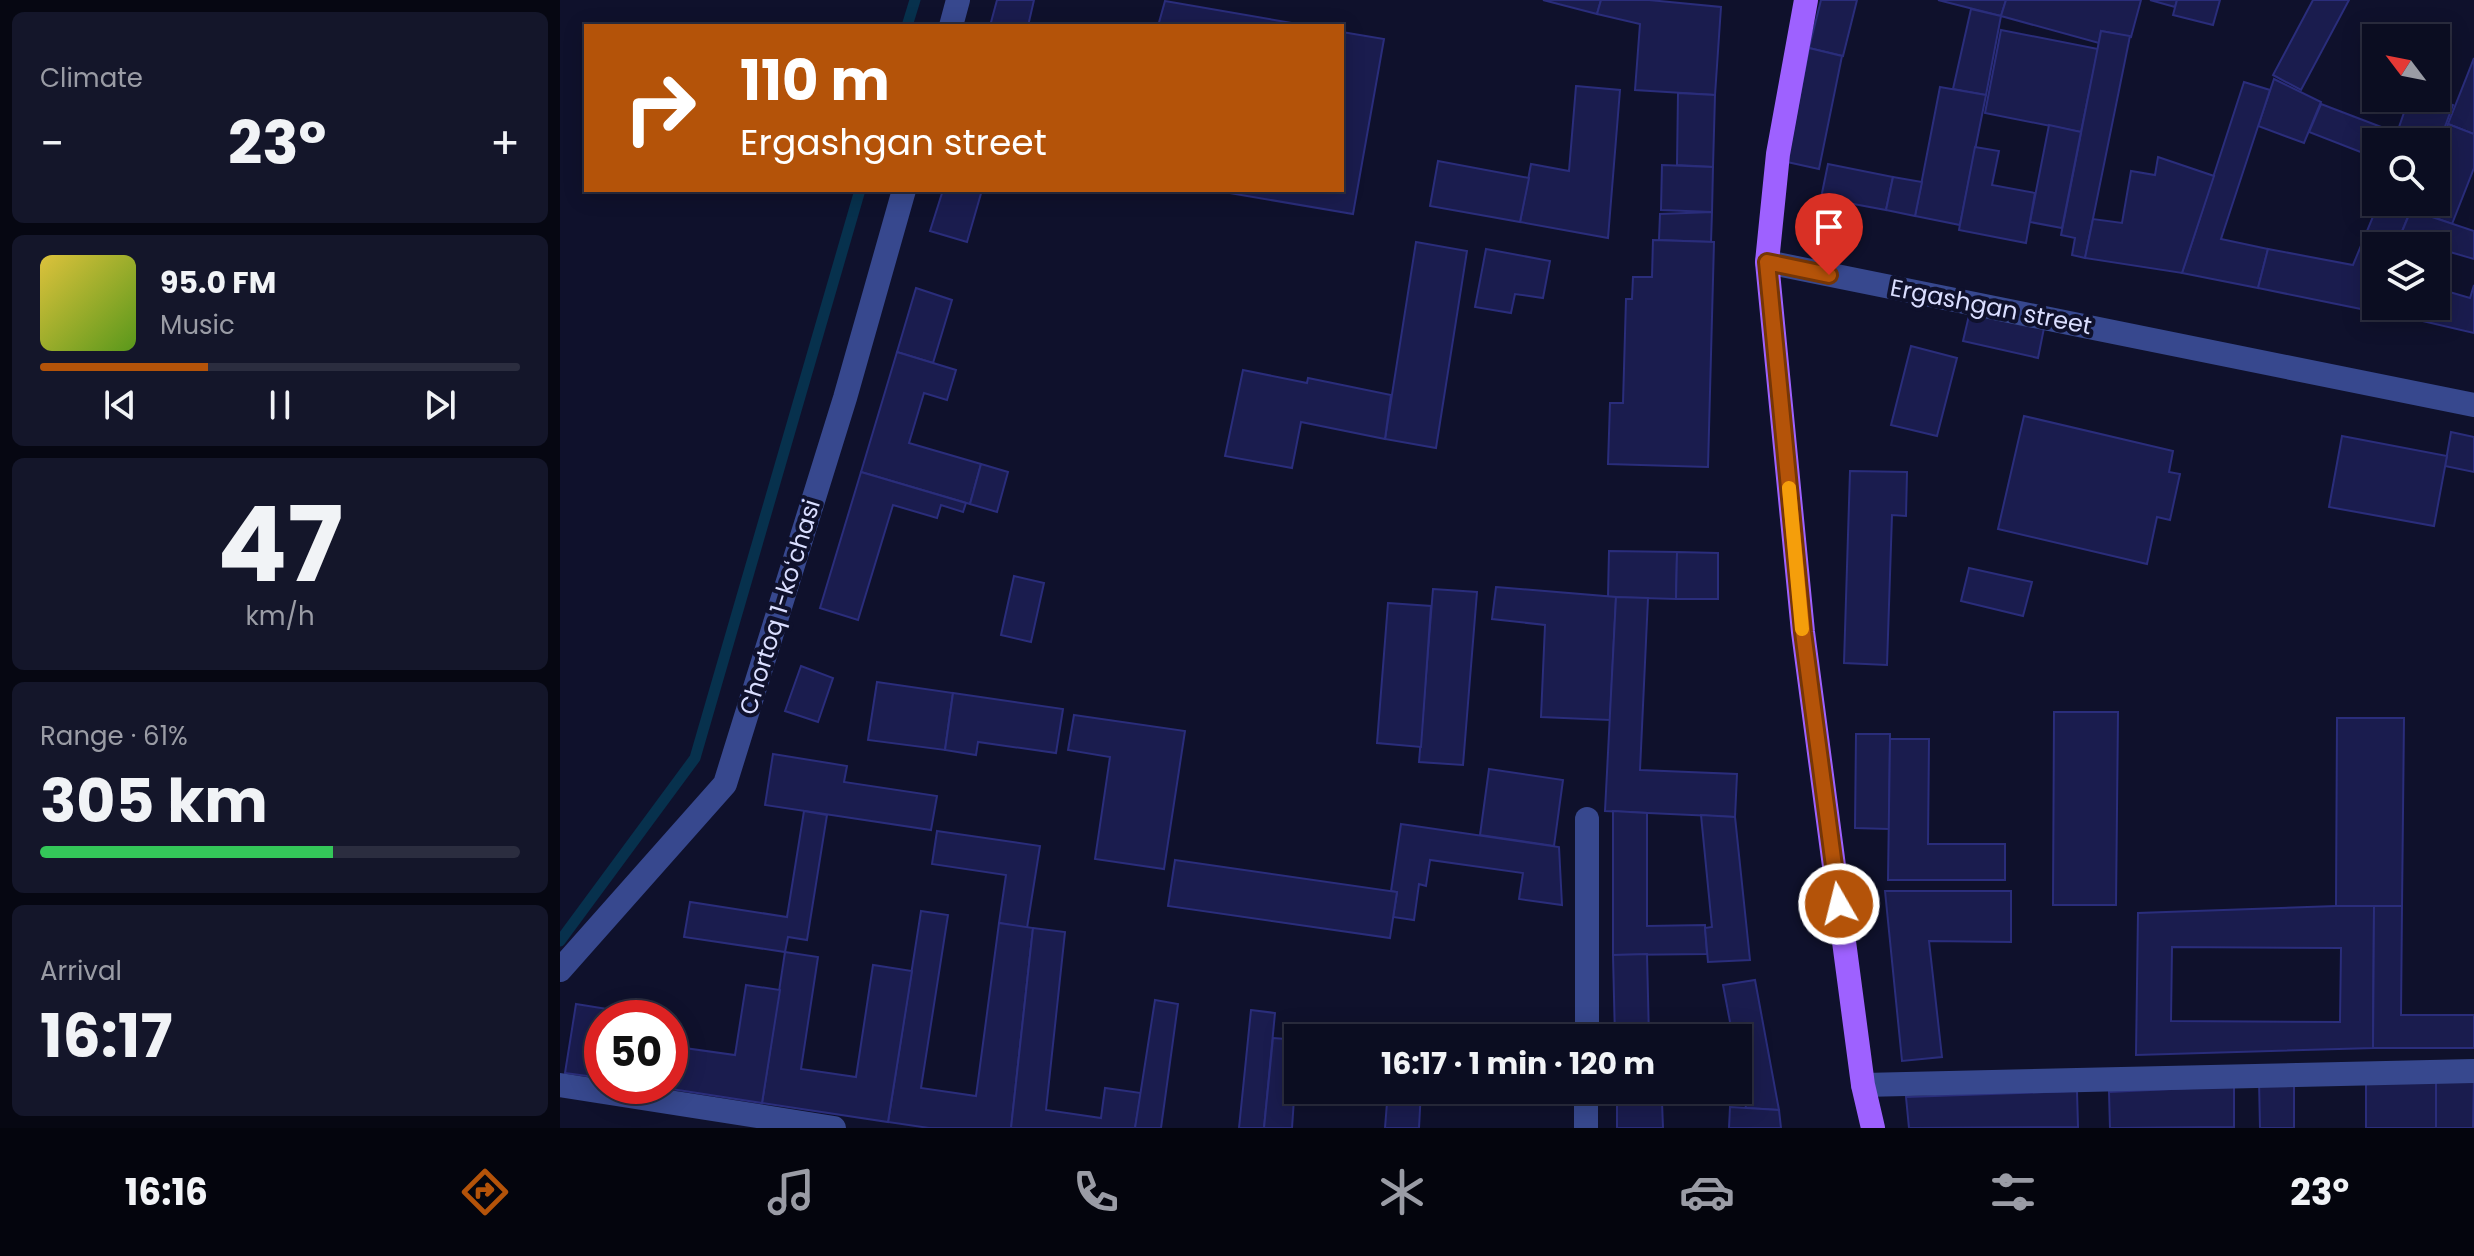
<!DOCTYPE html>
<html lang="en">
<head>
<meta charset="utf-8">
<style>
	body { margin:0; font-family:Poppins,sans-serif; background:#14162a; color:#f1f3f6; height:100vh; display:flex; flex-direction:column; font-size:30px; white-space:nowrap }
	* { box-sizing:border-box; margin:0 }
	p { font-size:26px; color:#9a9ca5 }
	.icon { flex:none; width:44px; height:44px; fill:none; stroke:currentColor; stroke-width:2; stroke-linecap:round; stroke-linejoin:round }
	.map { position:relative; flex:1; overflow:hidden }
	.panel { display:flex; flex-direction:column; gap:12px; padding:12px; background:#060712; width:560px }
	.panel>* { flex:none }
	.banner { position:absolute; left:24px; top:24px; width:760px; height:168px; border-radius:0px; box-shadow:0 4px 20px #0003,0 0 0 2px #2b2d3f; background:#b45309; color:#fff; overflow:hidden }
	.needle { width:52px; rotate:302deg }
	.controls { position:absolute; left:1802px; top:24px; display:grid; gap:16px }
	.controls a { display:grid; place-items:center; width:88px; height:88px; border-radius:0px; background:#0b0d21; box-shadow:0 4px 20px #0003,0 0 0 2px #2b2d3f; font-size:40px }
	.speed { position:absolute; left:24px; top:1000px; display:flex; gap:16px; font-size:40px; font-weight:700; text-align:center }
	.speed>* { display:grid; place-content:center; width:104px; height:104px; border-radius:50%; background:#0b0d21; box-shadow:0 4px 20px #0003,0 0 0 2px #2b2d3f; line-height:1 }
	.speed .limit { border:12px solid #d22; background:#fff; color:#111 }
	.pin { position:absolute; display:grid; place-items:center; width:68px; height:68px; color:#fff; margin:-82px -34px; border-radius:50% 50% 50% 0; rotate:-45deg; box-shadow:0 0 8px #0007 }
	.pin .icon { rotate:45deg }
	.me { position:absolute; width:88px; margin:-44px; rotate:352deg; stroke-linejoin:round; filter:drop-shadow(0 0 6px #0008) }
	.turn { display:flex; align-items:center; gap:28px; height:168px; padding:0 24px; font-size:36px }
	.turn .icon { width:104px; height:104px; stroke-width:2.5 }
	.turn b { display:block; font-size:56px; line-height:68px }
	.big { font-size:60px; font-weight:700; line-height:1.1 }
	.panel .card { flex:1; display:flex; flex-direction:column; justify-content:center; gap:12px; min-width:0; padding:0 28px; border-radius:12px; background:#14162a }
	.panel .dial { align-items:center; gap:0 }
	.dial b { font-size:104px; line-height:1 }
	.song { display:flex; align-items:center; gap:24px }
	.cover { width:96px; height:96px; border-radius:12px; background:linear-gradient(135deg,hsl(50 70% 55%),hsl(90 70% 35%)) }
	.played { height:8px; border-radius:4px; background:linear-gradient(90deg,#b45309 35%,#2b2d3f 35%) }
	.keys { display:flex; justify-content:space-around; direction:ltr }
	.heat { display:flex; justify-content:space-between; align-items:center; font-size:44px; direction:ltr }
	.charge { height:12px; border-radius:6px; background:linear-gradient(90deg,#34c759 61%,#2b2d3f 0) }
	.trip { position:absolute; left:724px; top:1024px; width:468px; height:80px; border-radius:0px; background:#0b0d21; box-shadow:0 4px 20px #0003,0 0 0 2px #2b2d3f; font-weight:700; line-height:80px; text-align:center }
	.dock { display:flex; height:128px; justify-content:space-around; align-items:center; background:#04050d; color:#9a9ca5 }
	.dock .icon { width:56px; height:56px }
	.dock .selected { color:#b45309 }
	.dock b { font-size:36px; color:#f1f3f6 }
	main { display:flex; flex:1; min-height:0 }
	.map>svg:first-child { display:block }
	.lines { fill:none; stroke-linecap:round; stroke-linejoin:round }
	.stream { stroke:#07314d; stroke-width:11 }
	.building { fill:#1a1c4e; stroke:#2a2d7b; stroke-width:2; fill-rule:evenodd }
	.minor { stroke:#37488e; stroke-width:24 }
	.major { stroke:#9e61ff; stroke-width:24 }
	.route-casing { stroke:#753606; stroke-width:20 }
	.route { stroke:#b45309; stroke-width:14 }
	.slow { stroke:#f59e0b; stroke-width:14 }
	.labels { text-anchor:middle; stroke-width:8; stroke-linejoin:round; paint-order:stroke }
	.street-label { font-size:24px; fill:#dadeff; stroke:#0f112c }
</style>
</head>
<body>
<main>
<section class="panel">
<div class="card"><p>Climate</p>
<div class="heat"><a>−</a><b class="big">23°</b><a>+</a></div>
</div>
<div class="card">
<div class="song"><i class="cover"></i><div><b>95.0 FM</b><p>Music</p></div></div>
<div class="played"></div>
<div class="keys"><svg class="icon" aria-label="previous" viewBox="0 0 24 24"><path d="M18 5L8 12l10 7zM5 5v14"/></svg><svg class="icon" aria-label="pause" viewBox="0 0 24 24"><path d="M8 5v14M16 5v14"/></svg><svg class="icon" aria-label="next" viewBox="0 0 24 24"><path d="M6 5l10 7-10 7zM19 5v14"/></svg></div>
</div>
<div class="card dial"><b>47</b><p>km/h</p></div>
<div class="card"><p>Range · 61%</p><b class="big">305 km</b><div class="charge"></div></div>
<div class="card"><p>Arrival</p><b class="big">16:17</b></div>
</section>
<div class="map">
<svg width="1914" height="1128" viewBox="0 0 1914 1128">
	<rect width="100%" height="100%" fill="#0f112c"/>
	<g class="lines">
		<g class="stream">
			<polyline points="347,26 355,0"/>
			<polyline points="0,941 135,758 300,190"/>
		</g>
	</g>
	<g class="building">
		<polygon points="437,0 474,0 468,26 430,26"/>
		<polygon points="983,0 1041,0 1037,14"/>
		<polygon points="1041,0 1089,0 1161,7 1155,95 1075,90 1080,24 1037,14"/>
		<polygon points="1261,0 1297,0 1283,56 1249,48"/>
		<polygon points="1378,0 1446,0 1441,16"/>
		<polygon points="1446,0 1581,0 1571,37 1541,31 1539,43 1441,16"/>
		<polygon points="1590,0 1617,0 1615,7"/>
		<polygon points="1617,0 1660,0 1653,25 1613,15"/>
		<polygon points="1753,0 1789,0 1741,90 1713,75"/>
		<polygon points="605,1 749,26 598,26"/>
		<polygon points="1411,9 1441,16 1426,95 1393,89"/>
		<polygon points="1441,30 1538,49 1521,132 1425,113"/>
		<polygon points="1541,31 1570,36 1525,258 1512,255 1515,238 1501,235"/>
		<polygon points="782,32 824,39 793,214 652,190 782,190"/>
		<polygon points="1249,48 1282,56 1259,169 1227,162"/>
		<polygon points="1914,58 1914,134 1888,124"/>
		<polygon points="1714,79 1761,102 1744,143 1698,126"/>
		<polygon points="1684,82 1710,90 1661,239 1708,249 1698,288 1622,273"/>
		<polygon points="1016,86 1060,90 1048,238 960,222 971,164 1009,171"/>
		<polygon points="1380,87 1426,95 1400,225 1355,216"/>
		<polygon points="1118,93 1155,95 1153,167 1117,165"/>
		<polygon points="1849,98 1874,98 1893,105 1877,148 1876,142 1862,142 1837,133"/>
		<polygon points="1761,104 1837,133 1862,142 1816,142 1816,158 1749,132"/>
		<polygon points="1888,124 1914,134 1914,168 1892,224 1854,210 1858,202 1876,202 1876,155"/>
		<polygon points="1489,125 1521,132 1502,228 1470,222"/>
		<polygon points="1415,147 1439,151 1432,185 1475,193 1466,243 1399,230"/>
		<polygon points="1598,157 1654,176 1622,273 1525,258 1533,219 1562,223 1571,171 1595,175"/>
		<polygon points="878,161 969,178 960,222 870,206"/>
		<polygon points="1268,164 1333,177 1326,210 1261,198"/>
		<polygon points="1102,165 1153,167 1152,212 1101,210"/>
		<polygon points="1333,177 1362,182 1355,216 1326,210"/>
		<polygon points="383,190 422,190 407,242 370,231"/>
		<polygon points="1819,202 1854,202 1836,246 1816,246 1816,296 1811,311 1698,288 1708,249 1793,265"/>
		<polygon points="1851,210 1914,231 1914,259 1883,250 1876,275 1876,246 1836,246"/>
		<polygon points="1152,212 1151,242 1099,240 1100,214"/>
		<polygon points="1093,240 1154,242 1148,467 1048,464 1050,403 1063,403 1066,299 1072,299 1073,277 1092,277"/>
		<polygon points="856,242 907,251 876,448 825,439"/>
		<polygon points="926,249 990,261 983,298 955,294 951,313 915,307"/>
		<polygon points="1914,285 1914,333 1811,309 1816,296 1816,306 1876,306 1876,288 1910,298"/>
		<polygon points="356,288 392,300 373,363 337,352"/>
		<polygon points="1410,311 1484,328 1478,358 1403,341"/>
		<polygon points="1351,346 1397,358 1377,436 1331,425"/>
		<polygon points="337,352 396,370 387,400 364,393 349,443 421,464 410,504 301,472"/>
		<polygon points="683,370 747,383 748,378 831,395 825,439 741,422 732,468 665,456"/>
		<polygon points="1464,416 1613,451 1609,472 1620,474 1610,520 1597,517 1587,564 1438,529"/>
		<polygon points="1891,432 1914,437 1914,472 1885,466"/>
		<polygon points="1782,436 1887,456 1874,526 1769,507"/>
		<polygon points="421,464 448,472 437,512 410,504"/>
		<polygon points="1290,471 1347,472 1346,516 1332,515 1327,665 1284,663"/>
		<polygon points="301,472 406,503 403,512 381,505 377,518 333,505 298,620 260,608"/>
		<polygon points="1049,551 1117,552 1116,599 1048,597"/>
		<polygon points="1117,552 1158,553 1158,599 1116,599"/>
		<polygon points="1409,568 1472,582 1463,616 1401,601"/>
		<polygon points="454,576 484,583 471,642 441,635"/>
		<polygon points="936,587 1056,597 1050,720 981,717 985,625 932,619"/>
		<polygon points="873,589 917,592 903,765 859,762"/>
		<polygon points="1056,597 1088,598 1080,770 1177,774 1175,817 1045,811"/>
		<polygon points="828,603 871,606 861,747 817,743"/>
		<polygon points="241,666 273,678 258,722 225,711"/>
		<polygon points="317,682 393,693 385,750 308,740"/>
		<polygon points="393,693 503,709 496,753 418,742 416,755 385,750"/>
		<polygon points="1494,712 1558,712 1556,905 1493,905"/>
		<polygon points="514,715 625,731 604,869 535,859 550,757 508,750"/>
		<polygon points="1777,718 1844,718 1842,906 1776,906"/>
		<polygon points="1296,734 1330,734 1329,829 1295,828"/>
		<polygon points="1330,739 1369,739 1368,844 1445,844 1445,880 1328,880"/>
		<polygon points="213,754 287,766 284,782 377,796 371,830 205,805"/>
		<polygon points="929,769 1003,780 994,846 920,835"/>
		<polygon points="244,811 267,815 247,940 228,937 225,952 124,937 130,902 227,917"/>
		<polygon points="1053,811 1087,813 1087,926 1145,925 1147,954 1053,955"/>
		<polygon points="1141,815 1175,817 1190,960 1148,962 1145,928 1152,927"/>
		<polygon points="841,824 999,847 1002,905 959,899 963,873 870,860 866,886 859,884 854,920 833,917 837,892 831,891"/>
		<polygon points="377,831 480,846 467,928 439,923 446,875 372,864"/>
		<polygon points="615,860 837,892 830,938 608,906"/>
		<polygon points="1325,891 1451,891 1451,942 1369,941 1382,1057 1342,1061"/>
		<path d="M1776,906H1814L1813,1048L1576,1055L1578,913ZM1612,947L1781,948L1780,1022L1611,1021Z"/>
		<polygon points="1814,906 1842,906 1841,1015 1914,1015 1914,1048 1813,1048"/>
		<polygon points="361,911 388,915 361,1088 416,1096 439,923 473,928 451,1128 369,1128 328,1122"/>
		<polygon points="473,928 505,932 486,1110 541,1118 545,1088 581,1093 575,1128 451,1128"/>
		<polygon points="225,952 258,957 241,1069 296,1077 313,965 352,971 328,1122 202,1103"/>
		<polygon points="1087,954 1089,1038 1055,1038 1053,955"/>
		<polygon points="1195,980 1219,1110 1186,1108 1178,1064 1178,1038 1173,1038 1163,985"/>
		<polygon points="186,985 220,990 202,1103 92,1086 110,1086 110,1046 175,1055"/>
		<polygon points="595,1000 618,1004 601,1128 575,1128"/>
		<polygon points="16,1004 66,1012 65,1018 42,1018 42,1078 5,1073"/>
		<polygon points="691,1010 715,1013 704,1128 679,1128"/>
		<polygon points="713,1038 738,1040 732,1128 704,1128"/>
		<polygon points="1876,1078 1876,1128 1806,1128 1806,1079"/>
		<polygon points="1876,1078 1914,1078 1913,1128 1876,1128"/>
		<polygon points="1699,1080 1734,1080 1734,1128 1700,1128"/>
		<polygon points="1674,1086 1674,1127 1550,1128 1549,1092"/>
		<polygon points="828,1090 861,1090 859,1128 825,1128"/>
		<polygon points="1056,1090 1090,1090 1091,1102 1057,1103"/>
		<polygon points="1517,1091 1518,1127 1349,1128 1346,1097"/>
		<polygon points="1102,1102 1103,1128 1057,1128 1057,1103"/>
		<polygon points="1170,1107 1219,1110 1221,1128 1169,1128"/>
	</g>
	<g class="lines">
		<g class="minor">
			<polyline points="391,26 398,0"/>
			<polyline points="1207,262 1914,405"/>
			<polyline points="0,970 165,784 285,398 344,190"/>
			<polyline points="1027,1038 1027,819"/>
			<polyline points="0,1085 274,1128"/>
			<polyline points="1303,1085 1914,1071"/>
			<polyline points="1026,1128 1026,1090"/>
		</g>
		<polyline class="major" points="1246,0 1218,154 1207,262 1243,632 1303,1085 1313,1128"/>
	</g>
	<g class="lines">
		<defs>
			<polyline id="route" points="1269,275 1207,262 1243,632 1279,904"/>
		</defs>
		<use href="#route" class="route-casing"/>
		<use href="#route" class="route"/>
		<polyline class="slow" points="1229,488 1242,629"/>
	</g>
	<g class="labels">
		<g class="street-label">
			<text transform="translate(1431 307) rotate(11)" y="8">Ergashgan street</text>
			<text transform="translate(220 607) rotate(-73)" y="8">Chortoq 1-koʻchasi</text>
		</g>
	</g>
</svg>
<div class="controls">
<a><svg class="needle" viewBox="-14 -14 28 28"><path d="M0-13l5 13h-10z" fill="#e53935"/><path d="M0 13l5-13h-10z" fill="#9a9ca5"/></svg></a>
<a><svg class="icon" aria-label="search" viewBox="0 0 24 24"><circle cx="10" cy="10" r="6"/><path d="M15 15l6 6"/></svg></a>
<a><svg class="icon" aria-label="layers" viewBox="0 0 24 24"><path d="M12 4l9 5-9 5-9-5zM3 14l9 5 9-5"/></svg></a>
</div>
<div class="speed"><div class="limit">50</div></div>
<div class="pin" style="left:1269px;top:275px;background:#d93025"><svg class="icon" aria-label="arrive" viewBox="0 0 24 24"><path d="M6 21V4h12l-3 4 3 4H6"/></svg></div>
<svg class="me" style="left:1279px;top:904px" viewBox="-20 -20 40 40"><circle r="17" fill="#b45309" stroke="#fff" stroke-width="3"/><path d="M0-11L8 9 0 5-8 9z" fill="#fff"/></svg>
<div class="trip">16:17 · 1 min · 120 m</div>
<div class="banner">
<div class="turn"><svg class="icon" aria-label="right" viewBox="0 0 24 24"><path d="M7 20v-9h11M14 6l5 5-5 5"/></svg><div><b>110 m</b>Ergashgan street</div></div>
</div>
</div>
</main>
<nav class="dock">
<b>16:16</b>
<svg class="icon selected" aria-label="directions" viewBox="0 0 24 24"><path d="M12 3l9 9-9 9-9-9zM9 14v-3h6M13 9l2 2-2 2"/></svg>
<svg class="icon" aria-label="music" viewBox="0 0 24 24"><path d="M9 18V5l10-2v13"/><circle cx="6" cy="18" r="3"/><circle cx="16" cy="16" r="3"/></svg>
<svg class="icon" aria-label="phone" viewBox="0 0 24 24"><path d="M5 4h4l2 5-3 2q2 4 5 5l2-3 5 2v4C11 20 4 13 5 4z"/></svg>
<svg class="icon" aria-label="climate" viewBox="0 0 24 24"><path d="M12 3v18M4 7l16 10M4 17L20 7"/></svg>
<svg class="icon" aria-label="car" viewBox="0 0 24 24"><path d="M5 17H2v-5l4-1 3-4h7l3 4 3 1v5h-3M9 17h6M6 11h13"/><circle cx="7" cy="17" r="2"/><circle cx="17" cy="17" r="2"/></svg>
<svg class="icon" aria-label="filters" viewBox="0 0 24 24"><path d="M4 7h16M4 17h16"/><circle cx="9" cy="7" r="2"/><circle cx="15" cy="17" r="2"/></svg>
<b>23°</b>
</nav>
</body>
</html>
